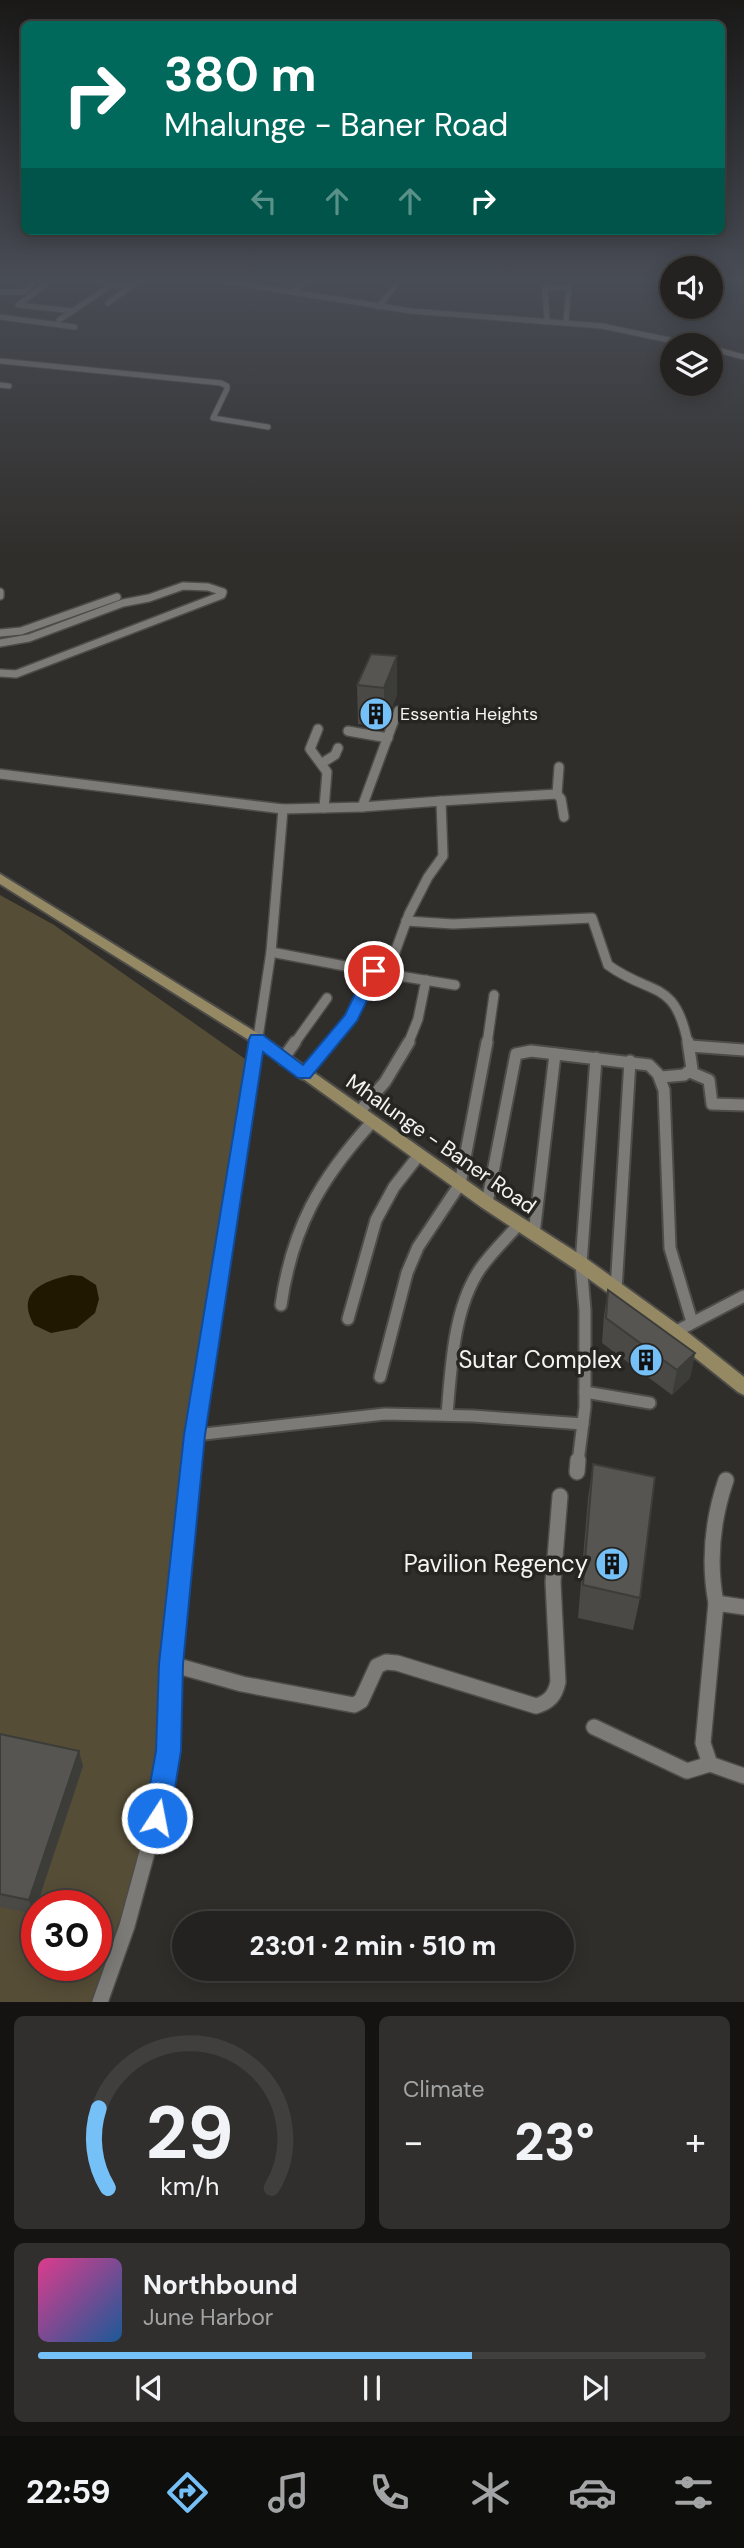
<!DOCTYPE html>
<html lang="en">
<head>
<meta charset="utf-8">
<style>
	body { margin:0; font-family:"DM Sans",sans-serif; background:#302f2d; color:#f1f3f6; height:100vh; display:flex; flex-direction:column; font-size:26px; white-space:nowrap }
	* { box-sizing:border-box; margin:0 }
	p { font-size:23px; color:#a3a4a5 }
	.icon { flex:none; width:38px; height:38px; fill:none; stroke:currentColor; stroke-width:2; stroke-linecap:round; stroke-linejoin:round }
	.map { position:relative; height:2002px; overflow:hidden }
	.drawer { display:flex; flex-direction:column; gap:14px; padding:14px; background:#141312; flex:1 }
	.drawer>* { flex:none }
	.banner { position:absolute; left:21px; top:21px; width:704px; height:214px; border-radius:10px; box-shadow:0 4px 18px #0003,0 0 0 2px #413f3e; background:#00695c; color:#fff; overflow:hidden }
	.fabs { position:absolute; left:660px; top:256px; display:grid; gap:14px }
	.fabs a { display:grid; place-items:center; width:63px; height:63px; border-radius:50%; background:#242220; box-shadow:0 4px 18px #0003,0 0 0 2px #413f3e; font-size:35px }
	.speed { position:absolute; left:21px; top:1890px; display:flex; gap:14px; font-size:35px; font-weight:700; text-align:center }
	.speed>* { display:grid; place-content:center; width:91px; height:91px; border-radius:50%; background:#242220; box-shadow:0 4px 18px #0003,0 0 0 2px #413f3e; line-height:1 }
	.speed .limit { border:10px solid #d22; background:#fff; color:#111 }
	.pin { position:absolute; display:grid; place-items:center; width:60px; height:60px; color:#fff; margin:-30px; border:4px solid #fff; border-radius:50%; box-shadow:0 2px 7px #0007 }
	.me { position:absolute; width:77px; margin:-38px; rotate:11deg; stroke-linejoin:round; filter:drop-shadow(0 0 5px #0008) }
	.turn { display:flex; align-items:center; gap:24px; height:147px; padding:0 28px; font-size:32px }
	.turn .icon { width:91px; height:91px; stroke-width:2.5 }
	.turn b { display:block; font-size:49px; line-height:60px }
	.lanes { display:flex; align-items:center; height:66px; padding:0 28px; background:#0003; justify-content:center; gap:35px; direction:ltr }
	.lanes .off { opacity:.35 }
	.big { font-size:52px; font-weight:800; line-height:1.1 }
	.drawer .widget { flex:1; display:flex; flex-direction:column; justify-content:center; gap:10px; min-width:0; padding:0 24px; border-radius:10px; background:#302f2d }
	.drawer .dial { align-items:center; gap:0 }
	.dial svg { height:182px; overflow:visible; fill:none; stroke:#413f3e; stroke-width:7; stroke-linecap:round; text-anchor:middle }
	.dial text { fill:#f1f3f6; stroke:none }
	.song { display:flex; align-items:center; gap:21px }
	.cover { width:84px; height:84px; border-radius:10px; background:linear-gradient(135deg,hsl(330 70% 55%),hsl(210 70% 35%)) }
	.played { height:7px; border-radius:4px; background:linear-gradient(90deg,#75c0f6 65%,#413f3e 65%) }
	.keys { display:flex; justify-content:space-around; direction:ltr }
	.heat { display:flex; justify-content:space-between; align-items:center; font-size:38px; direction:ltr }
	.drawer .tiles { flex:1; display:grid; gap:14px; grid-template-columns:1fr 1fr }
	.widget:last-child { grid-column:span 2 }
	.trip { position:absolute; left:172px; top:1911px; width:402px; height:70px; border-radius:35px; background:#242220; box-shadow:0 4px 18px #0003,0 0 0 2px #413f3e; font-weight:800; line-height:70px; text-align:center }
	.dock { display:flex; height:112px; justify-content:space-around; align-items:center; background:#0e0e0d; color:#a3a4a5 }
	.dock .icon { width:49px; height:49px }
	.dock .current { color:#75c0f6 }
	.dock b { font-size:32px; color:#f1f3f6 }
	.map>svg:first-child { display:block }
	.green { fill:#554d36; fill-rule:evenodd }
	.water { fill:#201800 }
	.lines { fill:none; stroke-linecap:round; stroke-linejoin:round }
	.minor-far4-casing { stroke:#4d4c49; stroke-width:7 }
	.minor-far3-casing { stroke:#4d4c49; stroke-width:10 }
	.minor-far2-casing { stroke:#4d4c49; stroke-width:12 }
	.minor-far1-casing { stroke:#4d4c49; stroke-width:15 }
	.minor-casing { stroke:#4d4c49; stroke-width:18 }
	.secondary-casing { stroke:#4d4c49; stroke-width:4 }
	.minor-far4 { stroke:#7c7b77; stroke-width:5 }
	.minor-far3 { stroke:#7c7b77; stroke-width:7 }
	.minor-far2 { stroke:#7c7b77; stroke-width:9 }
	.minor-far1 { stroke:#7c7b77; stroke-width:11 }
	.minor { stroke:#7c7b77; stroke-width:15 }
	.secondary { fill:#958964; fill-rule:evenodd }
	.wall { fill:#4a4946 }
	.shaded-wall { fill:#3c3c39 }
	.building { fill:#565551; stroke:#3c3c39; stroke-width:2 }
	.route { fill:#1a73e8; stroke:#114b97; stroke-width:2 }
	.labels { text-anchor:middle; stroke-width:7; stroke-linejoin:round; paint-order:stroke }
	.far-poi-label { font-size:18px; fill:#f5f4f2; stroke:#262522; text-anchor:start }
	.street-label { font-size:21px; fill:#f5f4f2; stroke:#262522 }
	.near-poi-label { font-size:24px; fill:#f5f4f2; stroke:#262522; text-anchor:end }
</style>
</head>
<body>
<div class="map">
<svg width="744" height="2002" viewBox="0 0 744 2002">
	<rect width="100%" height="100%" fill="#302e2b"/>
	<path class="green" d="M0,895L54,925L248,1061L192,1395L168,1768L164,1792L91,2002H0ZM37,1906H96V1965H37Z"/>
	<path class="water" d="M71,1275L82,1276L96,1285L99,1299L95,1313L77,1328L51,1333L34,1325C15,1292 43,1281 71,1275Z"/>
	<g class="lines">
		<defs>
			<g id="minor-far4">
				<polyline points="54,278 18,305 73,311 59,320"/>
				<polyline points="86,278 111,285"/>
				<polyline points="204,278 411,311 602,326 693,345"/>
				<polyline points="0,292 24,292 37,278"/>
				<polyline points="293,292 310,278"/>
				<polyline points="108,303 133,285"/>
				<polyline points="378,307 395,287"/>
				<polyline points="73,311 111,285 133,285 141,278"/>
				<polyline points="0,317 75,327"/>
				<polyline points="547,322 545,287 569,288"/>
				<polyline points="566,322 569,286"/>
				<polyline points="710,348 744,357"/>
				<polyline points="0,361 221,383 227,386 227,389 213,418 268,427"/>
				<polyline points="0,385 9,386"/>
			</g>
			<g id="minor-far3">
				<polyline points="0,592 0,596"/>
				<polyline points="0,633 21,631 117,597"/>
				<polyline points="0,643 29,638 123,603 149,598 183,586 208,587 223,592 222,595 16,674 0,673"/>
				<polyline points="394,721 398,710"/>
			</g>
			<g id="minor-far2">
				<polyline points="318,729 310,749 327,772 324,808"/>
				<polyline points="348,731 388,738"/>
				<polyline points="322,763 335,755 338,748"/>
				<polyline points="0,774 283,809 271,952 257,1044"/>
				<polyline points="557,794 559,767"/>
				<polyline points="441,801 557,794 561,799 564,817"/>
				<polyline points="283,809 362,807 394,720"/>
				<path d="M406,921L453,924L592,918L608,965C652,997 675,978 688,1044"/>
				<polyline points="271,952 387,974 409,914 428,877 443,856 441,801 362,807"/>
				<polyline points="387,974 455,985"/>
				<polyline points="294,1044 327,998"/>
				<polyline points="329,1044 352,1017 374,971"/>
				<polyline points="408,1044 418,1019 426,980"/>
				<polyline points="487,1044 494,995"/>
			</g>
			<g id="minor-far1">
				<polyline points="690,1046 744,1050"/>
				<polyline points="283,1059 295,1042"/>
				<polyline points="690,1072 709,1080 712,1104 744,1105"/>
				<polyline points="304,1074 331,1042"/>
				<polyline points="661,1077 684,1075 692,1069 688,1042"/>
				<polyline points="359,1112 385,1082 409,1042"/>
				<polyline points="487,1203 516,1054 531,1051 649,1065 658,1074 664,1090 670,1248 692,1322"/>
				<polyline points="534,1234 555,1054"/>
				<polyline points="616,1290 630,1061"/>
				<path d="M281,1305C292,1228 320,1179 372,1122"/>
				<polyline points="348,1319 376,1220 394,1187 419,1155"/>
				<polyline points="675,1332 744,1296"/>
				<polyline points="380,1377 407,1273 418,1247 460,1184 487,1042"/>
				<polyline points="585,1392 650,1403"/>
				<path d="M447,1415C451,1369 453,1309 480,1269C491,1253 506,1239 519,1224"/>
				<polyline points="195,1435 385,1414 473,1416 583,1424"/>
				<polyline points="192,1462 257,1042"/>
				<polyline points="578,1462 585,1407 585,1310 581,1264 596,1058"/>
			</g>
			<g id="minor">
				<polyline points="577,1472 578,1460"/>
				<path d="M716,1603C708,1560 712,1521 726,1480"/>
				<polyline points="744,1607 716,1603 703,1743 710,1764 744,1776"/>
				<path d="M171,1664L242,1684L354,1705L361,1701L377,1666L386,1662L397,1663L536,1706C549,1702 555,1696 558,1682L553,1582L560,1496"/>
				<polyline points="594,1727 687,1771 710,1764"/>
				<polyline points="100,2002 127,1926 162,1797 168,1751 171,1664 192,1460"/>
			</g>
			<polygon id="secondary" points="0,874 262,1036 493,1199 587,1259 681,1327 744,1377 744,1395 738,1392 669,1337 575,1269 481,1207 252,1042 0,884"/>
		</defs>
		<use href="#minor-far4" class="minor-far4-casing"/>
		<use href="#minor-far3" class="minor-far3-casing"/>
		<use href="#minor-far2" class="minor-far2-casing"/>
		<use href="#minor-far1" class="minor-far1-casing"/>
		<use href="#minor" class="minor-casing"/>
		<use href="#secondary" class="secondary-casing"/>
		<use href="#minor-far4" class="minor-far4"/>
		<use href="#minor-far3" class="minor-far3"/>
		<use href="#minor-far2" class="minor-far2"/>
		<use href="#minor-far1" class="minor-far1"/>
		<use href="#minor" class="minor"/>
		<use href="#secondary" class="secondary"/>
	</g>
	<g class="wall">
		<polygon points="397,656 397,695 384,727 358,724 357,685"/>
		<polygon points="608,1290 695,1353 690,1378 672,1395 602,1343 604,1315"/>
		<polygon points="593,1464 640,1598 633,1630 578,1618 588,1498"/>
		<polygon points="0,1734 83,1766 34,1914 0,1907"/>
	</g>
	<g class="shaded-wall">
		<polygon points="397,656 397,695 384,727 384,688"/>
		<polygon points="695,1353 690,1378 672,1395 677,1370"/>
		<polygon points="79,1751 83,1766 34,1914 29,1900"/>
	</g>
	<g class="building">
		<polygon points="371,654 397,656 384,688 357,685"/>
		<polygon points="608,1290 695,1353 677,1370 606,1318"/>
		<polygon points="593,1464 655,1477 640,1598 583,1585"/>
		<polygon points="0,1734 79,1751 29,1900 0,1894"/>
	</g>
	<linearGradient id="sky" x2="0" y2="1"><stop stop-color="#1a1918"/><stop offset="0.5" stop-color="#484c55"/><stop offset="1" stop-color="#484c55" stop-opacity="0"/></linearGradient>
	<rect width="744" height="559" fill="url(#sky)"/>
	<polygon class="route" points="374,966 381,971 357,1021 310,1078 298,1078 263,1052 205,1435 183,1664 181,1751 170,1818 166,1827 157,1830 148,1827 144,1818 156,1751 159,1664 184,1435 249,1039 251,1035 263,1035 303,1065 345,1015 366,971"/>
	<defs>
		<symbol id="building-disc" viewBox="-11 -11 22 22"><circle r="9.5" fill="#75c0f6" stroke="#262522"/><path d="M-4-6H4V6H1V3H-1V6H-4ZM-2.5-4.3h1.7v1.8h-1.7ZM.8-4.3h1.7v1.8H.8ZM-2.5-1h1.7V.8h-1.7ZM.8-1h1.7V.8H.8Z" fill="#111"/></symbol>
	</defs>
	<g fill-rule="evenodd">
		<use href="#building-disc" x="357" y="695" width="38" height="38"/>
		<use href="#building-disc" x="627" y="1341" width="38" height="38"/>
		<use href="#building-disc" x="593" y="1545" width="38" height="38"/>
	</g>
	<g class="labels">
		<g class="far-poi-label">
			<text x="400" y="720">Essentia Heights</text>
		</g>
		<g class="street-label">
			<text transform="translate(441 1144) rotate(35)" y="7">Mhalunge - Baner Road</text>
		</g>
		<g class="near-poi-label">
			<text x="622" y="1368">Sutar Complex</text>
			<text x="588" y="1572">Pavilion Regency</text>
		</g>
	</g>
</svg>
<div class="fabs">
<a><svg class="icon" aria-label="sound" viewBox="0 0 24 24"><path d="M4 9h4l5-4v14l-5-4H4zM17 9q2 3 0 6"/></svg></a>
<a><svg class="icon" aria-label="layers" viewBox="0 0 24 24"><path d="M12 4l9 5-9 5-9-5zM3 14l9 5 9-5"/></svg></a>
</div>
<div class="speed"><div class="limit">30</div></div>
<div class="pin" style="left:374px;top:971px;background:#d93025"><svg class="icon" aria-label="arrive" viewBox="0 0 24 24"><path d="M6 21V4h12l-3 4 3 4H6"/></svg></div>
<svg class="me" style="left:157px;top:1818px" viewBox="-20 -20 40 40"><circle r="17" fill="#1a73e8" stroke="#fff" stroke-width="3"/><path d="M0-11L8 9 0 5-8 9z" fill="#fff"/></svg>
<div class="trip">23:01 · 2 min · 510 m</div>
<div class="banner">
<div class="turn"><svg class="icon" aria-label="right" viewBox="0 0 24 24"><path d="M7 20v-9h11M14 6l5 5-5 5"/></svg><div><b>380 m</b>Mhalunge - Baner Road</div></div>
<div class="lanes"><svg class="icon off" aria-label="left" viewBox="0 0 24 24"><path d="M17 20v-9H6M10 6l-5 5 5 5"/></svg><svg class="icon off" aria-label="ahead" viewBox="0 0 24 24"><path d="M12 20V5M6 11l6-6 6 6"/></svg><svg class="icon off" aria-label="ahead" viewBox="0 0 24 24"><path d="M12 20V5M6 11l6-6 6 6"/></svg><svg class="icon" aria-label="right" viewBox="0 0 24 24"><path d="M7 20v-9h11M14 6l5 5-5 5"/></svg></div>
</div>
</div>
<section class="drawer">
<div class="tiles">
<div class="widget dial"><svg viewBox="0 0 100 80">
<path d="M14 69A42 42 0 1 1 86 69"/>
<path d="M14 69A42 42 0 0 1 10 34" stroke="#75c0f6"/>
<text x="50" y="56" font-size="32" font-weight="700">29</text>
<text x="50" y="72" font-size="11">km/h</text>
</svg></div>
<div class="widget"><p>Climate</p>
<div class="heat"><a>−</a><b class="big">23°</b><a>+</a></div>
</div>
<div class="widget">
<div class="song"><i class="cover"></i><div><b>Northbound</b><p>June Harbor</p></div></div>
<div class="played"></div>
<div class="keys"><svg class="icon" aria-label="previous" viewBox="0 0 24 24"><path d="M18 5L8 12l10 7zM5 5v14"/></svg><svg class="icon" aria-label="pause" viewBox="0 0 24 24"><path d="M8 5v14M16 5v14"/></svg><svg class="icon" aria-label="next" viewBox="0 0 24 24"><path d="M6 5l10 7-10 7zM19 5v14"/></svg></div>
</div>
</div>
</section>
<nav class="dock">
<b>22:59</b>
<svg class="icon current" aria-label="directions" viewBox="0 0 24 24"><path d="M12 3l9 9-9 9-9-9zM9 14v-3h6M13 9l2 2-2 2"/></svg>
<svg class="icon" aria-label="music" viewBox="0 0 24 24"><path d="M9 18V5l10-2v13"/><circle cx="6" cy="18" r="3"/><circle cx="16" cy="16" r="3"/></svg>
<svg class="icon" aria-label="phone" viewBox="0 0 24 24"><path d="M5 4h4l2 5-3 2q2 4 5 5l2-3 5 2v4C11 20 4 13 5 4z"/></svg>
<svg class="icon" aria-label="climate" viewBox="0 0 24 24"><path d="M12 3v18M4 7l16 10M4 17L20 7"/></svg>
<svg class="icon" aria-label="car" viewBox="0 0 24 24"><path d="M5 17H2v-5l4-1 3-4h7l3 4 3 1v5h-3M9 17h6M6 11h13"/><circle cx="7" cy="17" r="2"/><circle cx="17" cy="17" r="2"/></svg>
<svg class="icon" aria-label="filters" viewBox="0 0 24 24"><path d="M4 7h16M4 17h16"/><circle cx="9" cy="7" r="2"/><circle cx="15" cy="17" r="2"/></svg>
</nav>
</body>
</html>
